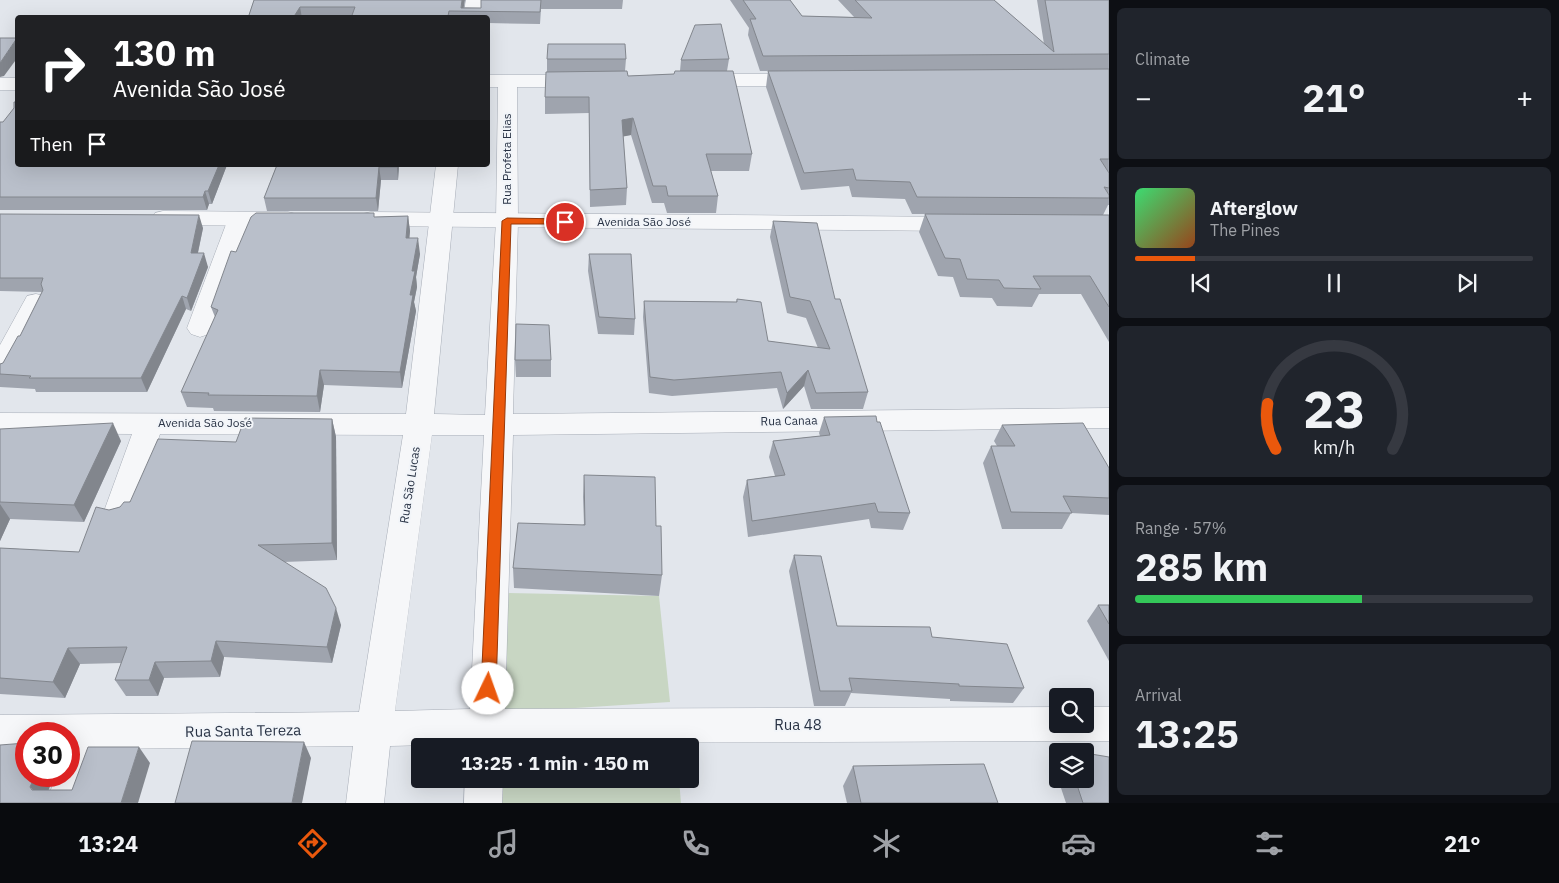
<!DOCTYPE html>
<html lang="en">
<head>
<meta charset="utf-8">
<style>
	body { margin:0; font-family:"IBM Plex Sans",sans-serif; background:#20242c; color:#f1f3f6; height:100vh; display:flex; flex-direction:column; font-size:19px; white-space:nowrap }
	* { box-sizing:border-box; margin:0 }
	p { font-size:16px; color:#9ea1a6 }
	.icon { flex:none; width:28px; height:28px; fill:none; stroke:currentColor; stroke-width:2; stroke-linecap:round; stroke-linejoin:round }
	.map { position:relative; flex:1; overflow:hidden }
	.sheet { display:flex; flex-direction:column; gap:8px; padding:8px; background:#0d0f14; width:450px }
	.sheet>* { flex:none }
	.top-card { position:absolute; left:15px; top:15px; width:475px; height:152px; border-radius:5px; box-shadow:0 5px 20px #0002; background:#202124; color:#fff; overflow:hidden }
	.tools { position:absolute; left:1049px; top:688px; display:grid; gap:10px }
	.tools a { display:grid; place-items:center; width:45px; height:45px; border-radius:5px; background:#171b24; box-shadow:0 5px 20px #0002; font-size:25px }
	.speed { position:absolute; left:15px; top:722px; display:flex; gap:10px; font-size:25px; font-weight:700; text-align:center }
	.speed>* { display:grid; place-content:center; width:65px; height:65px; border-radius:50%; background:#171b24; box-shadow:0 5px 20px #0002; line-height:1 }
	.speed .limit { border:8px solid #d22; background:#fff; color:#111 }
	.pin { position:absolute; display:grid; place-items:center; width:42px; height:42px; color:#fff; margin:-21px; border:2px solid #fff; border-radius:50%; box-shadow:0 1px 5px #0007 }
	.me { position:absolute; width:55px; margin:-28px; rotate:3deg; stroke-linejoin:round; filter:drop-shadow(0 0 4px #0008) }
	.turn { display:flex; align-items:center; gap:18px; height:105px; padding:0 15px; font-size:22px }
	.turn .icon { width:65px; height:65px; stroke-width:2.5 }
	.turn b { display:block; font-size:35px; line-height:42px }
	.then { display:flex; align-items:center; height:48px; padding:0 15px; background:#0003; gap:10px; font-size:19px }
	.big { font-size:38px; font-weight:800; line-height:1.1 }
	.sheet .tile { flex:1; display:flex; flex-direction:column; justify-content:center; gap:8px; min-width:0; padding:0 18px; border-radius:8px; background:#20242c }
	.sheet .dial { align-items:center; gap:0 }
	.dial svg { height:130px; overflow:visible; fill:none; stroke:#363941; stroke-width:7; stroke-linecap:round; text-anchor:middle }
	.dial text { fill:#f1f3f6; stroke:none }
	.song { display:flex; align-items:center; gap:15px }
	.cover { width:60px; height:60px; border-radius:8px; background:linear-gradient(135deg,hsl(140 70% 55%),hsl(20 70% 35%)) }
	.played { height:5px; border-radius:2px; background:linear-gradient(90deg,#ea580c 15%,#363941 15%) }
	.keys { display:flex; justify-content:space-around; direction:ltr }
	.heat { display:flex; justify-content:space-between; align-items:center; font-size:28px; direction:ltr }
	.charge { height:8px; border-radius:4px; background:linear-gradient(90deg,#34c759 57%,#363941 0) }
	.trip { position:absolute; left:411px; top:738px; width:288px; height:50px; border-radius:5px; background:#171b24; box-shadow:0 5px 20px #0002; font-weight:800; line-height:50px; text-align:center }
	.tab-bar { display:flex; height:80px; justify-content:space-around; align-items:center; background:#090b0e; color:#9ea1a6 }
	.tab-bar .icon { width:35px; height:35px }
	.tab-bar .active { color:#ea580c }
	.tab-bar b { font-size:22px; color:#f1f3f6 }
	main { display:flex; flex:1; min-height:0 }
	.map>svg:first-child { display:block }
	.green { fill:#c8d6c3 }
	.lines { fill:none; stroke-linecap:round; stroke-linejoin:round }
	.minor-casing { stroke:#a7adb7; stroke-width:1 }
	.tertiary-casing { stroke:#a7adb7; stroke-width:1 }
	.minor { fill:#f6f7f9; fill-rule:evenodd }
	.tertiary { fill:#f6f7f9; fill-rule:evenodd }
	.wall { fill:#9fa4ae }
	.shaded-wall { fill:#82868d }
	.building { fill:#b9bfca; stroke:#82868d }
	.route { fill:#ea580c; stroke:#983908 }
	.labels { text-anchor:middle; stroke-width:4; stroke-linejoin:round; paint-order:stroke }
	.street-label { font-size:12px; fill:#293345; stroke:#f2f5f9 }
	.near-street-label { font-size:15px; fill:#293345; stroke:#f2f5f9 }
</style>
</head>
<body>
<main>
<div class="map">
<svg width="1109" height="803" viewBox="0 0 1109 803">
	<rect width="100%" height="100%" fill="#e2e6ec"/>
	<g class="green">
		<polygon points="508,593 659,596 670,702 495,713"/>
		<polygon points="503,779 679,779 681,803 502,803"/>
	</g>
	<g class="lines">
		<defs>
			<g id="minor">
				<polygon points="466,0 482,0 480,18 463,18"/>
				<polygon points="696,74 803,74 810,76 812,80 810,84 803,86 696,86 689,84 687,80 689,76"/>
				<path d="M488,75H583L590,77L592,81L590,85L583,87H517L518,221L513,414L1109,408V428L513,435L505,709L1058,707V724H1085V707H1109V741L504,743V746H468V744L390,746L384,803H346L353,746L103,749L84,803H46L56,776H69V734H26V749H0V715L359,712L403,435L160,434L133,514L129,523L118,526L107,523L103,514L132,434L0,433V413L406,414L436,165H458L434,414L485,415L496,221L498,87H488ZM432,435H484L470,709L395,711Z"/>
				<rect x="0" y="78" width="18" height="12"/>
				<polygon points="239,212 247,214 250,219 213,328 209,334 200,337 191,334 187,328 228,219 231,214"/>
				<polygon points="36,294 45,296 48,302 9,376 0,378 0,345 27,296"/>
				<polygon points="465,779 503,779 502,803 464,803"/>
			</g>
			<g id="tertiary">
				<polygon points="163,211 288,212 296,214 299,219 296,224 288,226 163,225 155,223 152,218 155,213"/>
				<polygon points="371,212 960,217 968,219 971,224 968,229 960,231 371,226 363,224 360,219 363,214"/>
			</g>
		</defs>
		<use href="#minor" class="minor-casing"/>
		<use href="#tertiary" class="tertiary-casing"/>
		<use href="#minor" class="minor"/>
		<use href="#tertiary" class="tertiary"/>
	</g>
	<g class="wall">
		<polygon points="254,0 481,8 481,0 623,0 622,9 541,9 540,24 488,23 488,18 248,18"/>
		<polygon points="730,0 790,0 802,16 854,17 838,0 994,0 1044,44 1037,0 1109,0 1109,205 1108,205 1103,215 1109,215 1109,342 1081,294 1039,294 1032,307 997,306 992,298 960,297 953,277 938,276 919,232 925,214 912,214 905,199 852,197 849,186 801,190 766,87 768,71 760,71 748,35 749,28"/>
		<polygon points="547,59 626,59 625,71 628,76 674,74 680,71 681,60 729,59 727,71 752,154 749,171 711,171 718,196 716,213 667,213 664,203 652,203 631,135 623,136 627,188 626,205 590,207 589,113 545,114 545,97 547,72"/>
		<polygon points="0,122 18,165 227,165 212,204 209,204 207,210 0,210"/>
		<polygon points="277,165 399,165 398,180 381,180 378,211 267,211 264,198"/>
		<polygon points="0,214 203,228 198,253 208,267 191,311 186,309 147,392 36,392 35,389 0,387 0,364 3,363 20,336 42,292 0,291"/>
		<polygon points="408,216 410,231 409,238 420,254 416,277 417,287 414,302 416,311 402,388 324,385 320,412 214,411 213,408 187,407 181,392 215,317 211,307 236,252 375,217"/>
		<polygon points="773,221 835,299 868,392 863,409 811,409 804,386 783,409 777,388 672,396 649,393 643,317 644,301 736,302 737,299 768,341 818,348 806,318 787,313 770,237"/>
		<polygon points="589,254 635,319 634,335 598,334 588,271"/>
		<polygon points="515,360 551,360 551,377 516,377"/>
		<polygon points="824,417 910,513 903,530 871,528 869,519 748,537 743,497 747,480 775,476 769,457 773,441 820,436 819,433"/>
		<polygon points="332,419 336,437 337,560 284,562 341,625 332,663 224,657 220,677 164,678 158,696 126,696 115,680 121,663 80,664 65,698 0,694 0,548 79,552 109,510 120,507 236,442"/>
		<polygon points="1002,425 1109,468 1109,515 1071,513 1062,529 1002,529 983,463 991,446 997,446 994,441"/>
		<polygon points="0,429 121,441 84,522 10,519 0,541"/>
		<polygon points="584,475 656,526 662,575 659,596 514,588 513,568 584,524 583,497"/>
		<polygon points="794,555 837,626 932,637 1024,688 1013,703 950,701 950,699 851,693 845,706 814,706 789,571"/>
		<polygon points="1098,605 1109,605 1109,661 1087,621"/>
		<polygon points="1058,759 1058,778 1053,765"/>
		<polygon points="853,766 998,803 847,803 843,786"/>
		<polygon points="1058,779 1085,779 1109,803 1066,803"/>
	</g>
	<g class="shaded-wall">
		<polygon points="462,0 465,0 463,12 461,8"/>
		<polygon points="300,7 302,18 293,18"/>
		<polygon points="17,38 18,57 4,76 0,77 0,63"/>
		<polygon points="633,118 631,135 621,137 622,120"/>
		<polygon points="219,165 227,165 212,204 208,191"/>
		<polygon points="397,165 399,165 398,180 397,167"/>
		<polygon points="379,167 381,180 378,211 376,198"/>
		<polygon points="205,191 209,204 207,210 203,197"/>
		<polygon points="199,215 203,228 195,266 191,253"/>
		<polygon points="408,216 410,231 408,254 406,238"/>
		<polygon points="418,238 420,254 416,277 417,287 414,302 416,311 402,388 400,372 410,295 412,271"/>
		<polygon points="204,253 208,267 191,311 187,298"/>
		<polygon points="182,296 186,309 147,392 141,378"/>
		<polygon points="320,370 324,385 320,412 317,396"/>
		<polygon points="808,370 804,386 783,409 787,393"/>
		<polygon points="332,419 336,437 337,560 332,543"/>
		<polygon points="113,423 121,441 84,522 74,505"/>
		<polygon points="0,504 10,519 0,541"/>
		<polygon points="336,608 341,625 332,663 327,647"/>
		<polygon points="216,641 224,657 220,677 211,661"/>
		<polygon points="68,648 80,664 65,698 53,682"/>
		<polygon points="155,662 164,678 158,696 149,680"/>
		<polygon points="304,742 311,758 302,803 292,803"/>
		<polygon points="139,747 150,763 138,803 121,803"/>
		<polygon points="35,776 54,776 44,802 30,787"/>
	</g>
	<g class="building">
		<polygon points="254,0 462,0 461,8 481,8 481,0 541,0 540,12 449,11 448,16 446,16 445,18 351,18 355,7 300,7 293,18 248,18"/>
		<polygon points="743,0 790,0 802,16 872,18 855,0 994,0 1054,52 1045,0 1109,0 1109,54 763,56 750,19 756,19"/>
		<polygon points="721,24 729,59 681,60 695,25"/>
		<polygon points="0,38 17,38 0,63"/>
		<polygon points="548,44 625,44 626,59 547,59"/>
		<polygon points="1109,69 1109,159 1100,159 1109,173 1109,188 1104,187 1109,195 1109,198 917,197 910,182 856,180 853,169 804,173 768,71"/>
		<polygon points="627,71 628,76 674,74 675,71 733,71 752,154 706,154 718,196 668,196 666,186 653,186 633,118 622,120 627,188 590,190 589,97 545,97 546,72"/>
		<polygon points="14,102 18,102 18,165 219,165 208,191 205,191 203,197 0,197 0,122 3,122 14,108"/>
		<polygon points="277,165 397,165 397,167 379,167 376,198 264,198"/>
		<polygon points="256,213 374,213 374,217 408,216 406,238 418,238 412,271 415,271 410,295 413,295 400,372 320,370 317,396 208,395 209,393 181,392 218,310 211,307 231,251 236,252 251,217"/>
		<polygon points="0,214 199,215 191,253 204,253 187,298 182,296 141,378 29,378 31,376 0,374 0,364 3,363 18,336 20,336 43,290 41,284 43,278 0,278"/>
		<polygon points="925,214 1109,215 1109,307 1090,276 1033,276 1041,289 1004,288 999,280 967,279 960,259 945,258"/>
		<polygon points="773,221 817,223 835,299 840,299 868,392 816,393 808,370 787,393 781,372 674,380 650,377 644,301 737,302 737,299 761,302 768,341 830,349 810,301 790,297"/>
		<polygon points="589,254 631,254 635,319 599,317"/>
		<polygon points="516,324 549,325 551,360 515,360"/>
		<polygon points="876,416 877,422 880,422 910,513 878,512 875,503 752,521 747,480 785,475 773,441 830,435 824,417"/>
		<polygon points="245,418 332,419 332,543 258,545 326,588 336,608 327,647 216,641 211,661 155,662 149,680 115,680 127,647 68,648 53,682 0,678 0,548 79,552 96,507 109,510 120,507 124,502 130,502 158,439 236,442"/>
		<polygon points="113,423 74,505 0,502 0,429"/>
		<polygon points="1083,423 1109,468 1109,498 1063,496 1072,513 1011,512 991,446 1015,446 1002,425"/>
		<polygon points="584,475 655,477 656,526 661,526 662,575 513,568 518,523 585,525"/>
		<polygon points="794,555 821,556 837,626 930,627 932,637 1007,644 1024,688 959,686 959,684 849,678 852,691 820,691"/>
		<polygon points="1098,605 1109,605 1109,624"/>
		<polygon points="192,741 304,742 292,803 175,803"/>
		<polygon points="26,743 26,776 35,776 30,787 32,790 72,790 88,747 139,747 121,803 0,803 0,745"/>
		<polygon points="1085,753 1109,757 1109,803 1083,803 1075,779 1085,779"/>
		<polygon points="984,764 998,803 861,803 853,766"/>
	</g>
	<polygon class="route" points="507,218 565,219 570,222 565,224 511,224 496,689 494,694 488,695 483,694 481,689 502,221"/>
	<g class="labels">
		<g class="street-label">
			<text transform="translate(507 159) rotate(-90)" y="4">Rua Profeta Elias</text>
			<text x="644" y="226">Avenida São José</text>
			<text transform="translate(789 421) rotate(-1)" y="4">Rua Canaa</text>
			<text x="205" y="427">Avenida São José</text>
			<text transform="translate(410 485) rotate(-81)" y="4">Rua São Lucas</text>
		</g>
		<g class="near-street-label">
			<text x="798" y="730">Rua 48</text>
			<text transform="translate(243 731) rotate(-1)" y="5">Rua Santa Tereza</text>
		</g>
	</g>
</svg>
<div class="tools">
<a><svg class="icon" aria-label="search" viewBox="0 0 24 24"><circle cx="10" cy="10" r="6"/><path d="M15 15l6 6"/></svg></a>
<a><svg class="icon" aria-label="layers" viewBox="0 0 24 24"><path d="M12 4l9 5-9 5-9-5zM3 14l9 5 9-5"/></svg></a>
</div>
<div class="speed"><div class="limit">30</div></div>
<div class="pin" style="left:565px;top:222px;background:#d93025"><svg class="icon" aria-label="arrive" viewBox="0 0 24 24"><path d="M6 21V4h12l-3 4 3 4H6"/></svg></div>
<svg class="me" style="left:488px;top:689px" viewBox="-20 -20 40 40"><circle r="19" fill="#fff"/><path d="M0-13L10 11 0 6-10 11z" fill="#ea580c"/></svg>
<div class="trip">13:25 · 1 min · 150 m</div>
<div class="top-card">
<div class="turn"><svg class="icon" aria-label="right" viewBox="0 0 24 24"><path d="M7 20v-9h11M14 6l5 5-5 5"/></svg><div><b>130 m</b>Avenida São José</div></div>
<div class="then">Then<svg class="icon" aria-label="arrive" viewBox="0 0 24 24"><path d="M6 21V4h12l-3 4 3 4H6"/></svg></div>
</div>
</div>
<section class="sheet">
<div class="tile"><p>Climate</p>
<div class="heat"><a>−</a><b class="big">21°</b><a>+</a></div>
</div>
<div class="tile">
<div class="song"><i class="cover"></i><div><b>Afterglow</b><p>The Pines</p></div></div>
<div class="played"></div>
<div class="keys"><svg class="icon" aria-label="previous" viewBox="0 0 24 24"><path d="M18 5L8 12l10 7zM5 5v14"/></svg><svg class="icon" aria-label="pause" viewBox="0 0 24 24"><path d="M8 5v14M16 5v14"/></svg><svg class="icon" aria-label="next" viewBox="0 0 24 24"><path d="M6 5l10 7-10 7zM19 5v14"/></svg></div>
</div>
<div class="tile dial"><svg viewBox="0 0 100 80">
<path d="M14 69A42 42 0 1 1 86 69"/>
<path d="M14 69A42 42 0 0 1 9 41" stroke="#ea580c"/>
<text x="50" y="56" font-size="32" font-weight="700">23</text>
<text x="50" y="72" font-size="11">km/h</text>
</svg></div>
<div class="tile"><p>Range · 57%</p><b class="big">285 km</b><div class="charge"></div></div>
<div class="tile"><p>Arrival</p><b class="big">13:25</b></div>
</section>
</main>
<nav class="tab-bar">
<b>13:24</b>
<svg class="icon active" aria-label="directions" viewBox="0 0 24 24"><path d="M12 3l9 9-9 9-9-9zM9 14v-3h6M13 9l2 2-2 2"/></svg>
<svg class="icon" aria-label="music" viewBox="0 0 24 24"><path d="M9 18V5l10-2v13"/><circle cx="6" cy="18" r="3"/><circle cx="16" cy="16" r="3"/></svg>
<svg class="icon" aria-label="phone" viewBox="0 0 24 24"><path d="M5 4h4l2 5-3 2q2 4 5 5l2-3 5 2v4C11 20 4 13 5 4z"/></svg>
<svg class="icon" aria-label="climate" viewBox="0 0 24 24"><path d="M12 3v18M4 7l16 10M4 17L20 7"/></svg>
<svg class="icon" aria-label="car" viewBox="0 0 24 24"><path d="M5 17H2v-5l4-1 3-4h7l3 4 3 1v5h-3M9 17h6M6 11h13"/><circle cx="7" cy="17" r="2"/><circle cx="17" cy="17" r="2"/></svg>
<svg class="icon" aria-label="filters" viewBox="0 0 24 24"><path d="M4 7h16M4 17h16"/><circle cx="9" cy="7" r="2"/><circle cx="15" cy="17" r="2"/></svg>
<b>21°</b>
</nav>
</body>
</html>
